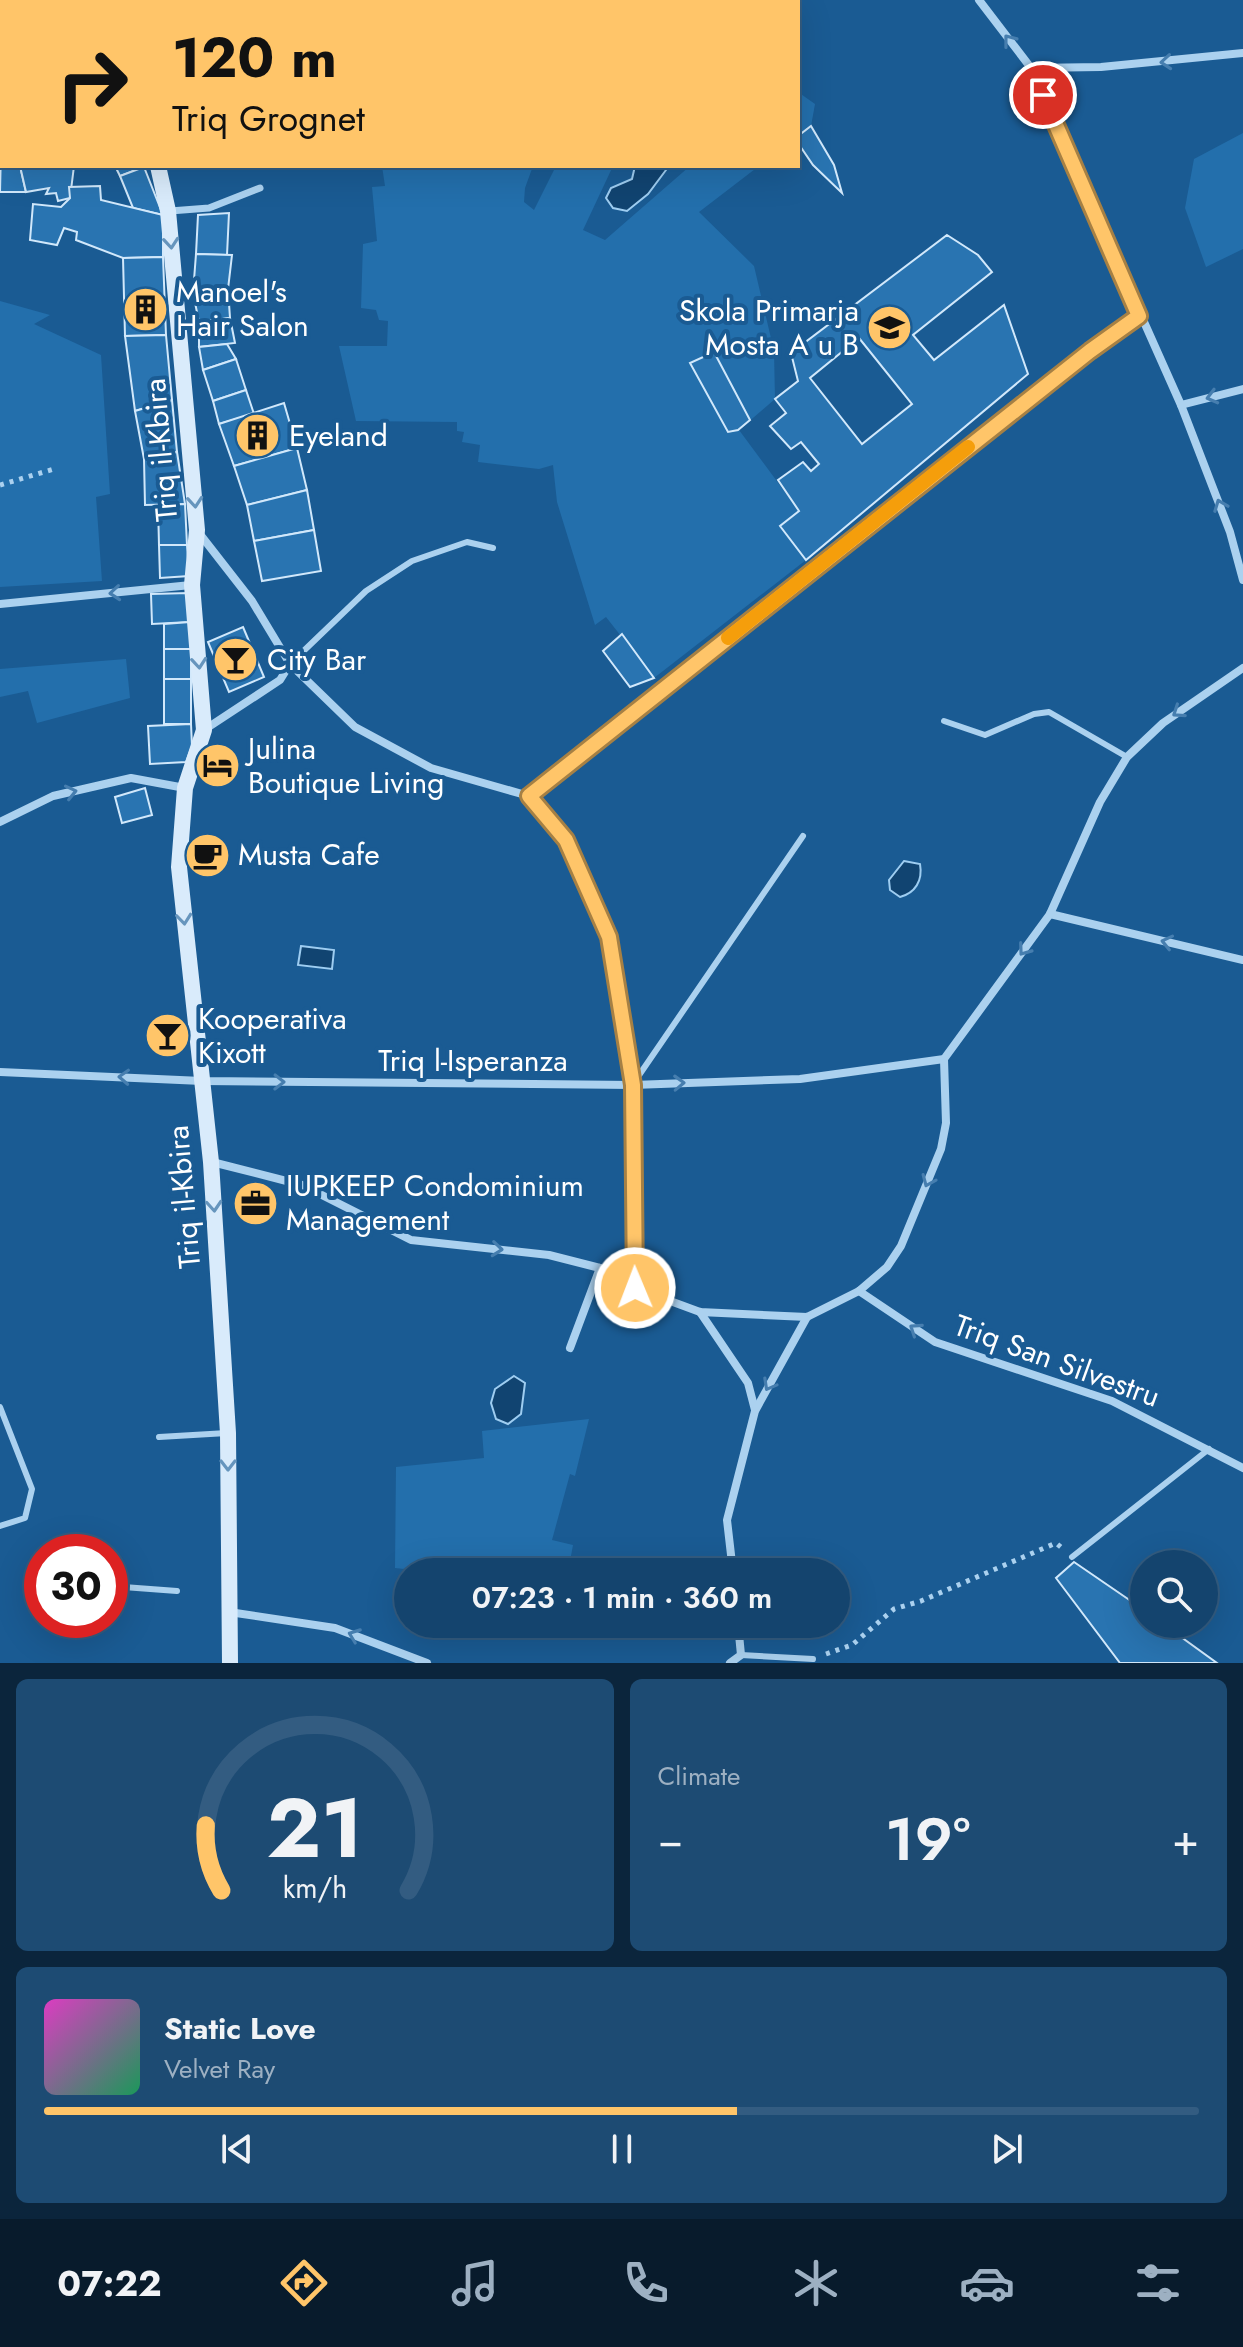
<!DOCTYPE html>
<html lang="en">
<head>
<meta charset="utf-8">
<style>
	body { margin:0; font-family:Jost,sans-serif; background:#1d4b73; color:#f1f3f6; height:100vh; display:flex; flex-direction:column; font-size:30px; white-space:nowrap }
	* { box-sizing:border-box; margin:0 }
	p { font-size:26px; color:#9db0c2 }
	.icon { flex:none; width:44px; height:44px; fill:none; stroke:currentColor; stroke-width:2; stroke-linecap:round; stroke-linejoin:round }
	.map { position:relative; height:1663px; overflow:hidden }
	.side { display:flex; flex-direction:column; gap:16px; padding:16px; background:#0b253c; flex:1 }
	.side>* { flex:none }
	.guide { position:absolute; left:0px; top:0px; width:800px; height:168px; box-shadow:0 8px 32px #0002,0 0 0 2px #335c81; background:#ffc569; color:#111; overflow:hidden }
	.fabs { position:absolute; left:1130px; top:1550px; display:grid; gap:16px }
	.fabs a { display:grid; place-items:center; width:88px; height:88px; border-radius:50%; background:#14446e; box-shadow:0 8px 32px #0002,0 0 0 2px #335c81; font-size:40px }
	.speed { position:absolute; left:24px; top:1534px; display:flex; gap:16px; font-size:40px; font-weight:700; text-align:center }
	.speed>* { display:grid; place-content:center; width:104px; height:104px; border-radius:50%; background:#14446e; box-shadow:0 8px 32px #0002,0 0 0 2px #335c81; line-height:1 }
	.speed .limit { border:12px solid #d22; background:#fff; color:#111 }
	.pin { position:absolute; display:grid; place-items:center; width:68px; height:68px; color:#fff; margin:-34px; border:4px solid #fff; border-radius:50%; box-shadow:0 2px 8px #0007 }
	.me { position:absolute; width:88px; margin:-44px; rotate:359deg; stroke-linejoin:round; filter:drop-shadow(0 0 6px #0008) }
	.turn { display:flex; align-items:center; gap:28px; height:168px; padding:0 40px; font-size:36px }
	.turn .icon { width:104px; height:104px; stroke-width:2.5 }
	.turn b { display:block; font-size:56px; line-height:68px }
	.big { font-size:60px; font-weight:600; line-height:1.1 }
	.side .widget { flex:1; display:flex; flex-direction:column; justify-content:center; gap:12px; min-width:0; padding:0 28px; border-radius:12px; background:#1d4b73 }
	.side .dial { align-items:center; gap:0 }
	.dial svg { height:208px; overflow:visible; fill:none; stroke:#335c81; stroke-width:7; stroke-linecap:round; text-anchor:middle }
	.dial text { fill:#f1f3f6; stroke:none }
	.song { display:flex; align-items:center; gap:24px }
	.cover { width:96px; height:96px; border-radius:12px; background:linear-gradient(135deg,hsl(310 70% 55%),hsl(150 70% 35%)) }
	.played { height:8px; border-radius:4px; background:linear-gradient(90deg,#ffc569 60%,#335c81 60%) }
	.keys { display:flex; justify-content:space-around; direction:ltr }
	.heat { display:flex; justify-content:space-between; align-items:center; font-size:44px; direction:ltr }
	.side .tiles { flex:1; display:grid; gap:16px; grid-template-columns:1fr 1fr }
	.widget:last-child { grid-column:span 2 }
	.trip { position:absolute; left:394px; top:1558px; width:456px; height:80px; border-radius:40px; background:#14446e; box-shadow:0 8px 32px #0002,0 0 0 2px #335c81; font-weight:600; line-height:80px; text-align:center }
	.tab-bar { display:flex; height:128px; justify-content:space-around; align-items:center; background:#081b2c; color:#9db0c2 }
	.tab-bar .icon { width:56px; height:56px }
	.tab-bar .current { color:#ffc569 }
	.tab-bar b { font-size:36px; color:#f1f3f6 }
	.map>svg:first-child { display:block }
	.green { fill:#236fac }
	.water { fill:#114471; stroke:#9ecdf1; stroke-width:2 }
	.building { fill:#2974b1; stroke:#d1e8fb; stroke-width:2; fill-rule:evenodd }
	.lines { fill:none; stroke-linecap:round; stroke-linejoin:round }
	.path { stroke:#abd1ef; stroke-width:5; stroke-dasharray:4 6; stroke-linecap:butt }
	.service { stroke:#abd1ef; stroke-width:6 }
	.pedestrian { stroke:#abd1ef; stroke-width:7 }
	.minor { stroke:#abd1ef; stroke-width:8 }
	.secondary { stroke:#d9ebfb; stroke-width:16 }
	.primary { stroke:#f3f9ff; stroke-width:20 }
	.oneway { stroke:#467eaf }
	.oneway2 { stroke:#6695bd }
	.route-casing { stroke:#a68044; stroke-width:20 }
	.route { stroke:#ffc569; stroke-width:14 }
	.slow { stroke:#f59e0b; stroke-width:14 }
	.labels { text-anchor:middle; stroke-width:8; stroke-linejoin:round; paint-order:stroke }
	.poi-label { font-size:30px; fill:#fff; stroke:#1a5b93; text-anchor:start }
	.street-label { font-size:30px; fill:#fff; stroke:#1a5b93 }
</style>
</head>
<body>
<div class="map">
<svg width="1243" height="1663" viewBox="0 0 1243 1663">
	<rect width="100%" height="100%" fill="#1a5b93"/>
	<g class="green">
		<polygon points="798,92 815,104 811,126 798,136"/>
		<polygon points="1243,133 1243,249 1206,267 1185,208 1194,159"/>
		<polygon points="382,166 533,166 525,188 524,202 534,210 556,166 613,166 583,230 605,240 690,166 759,166 699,212 754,266 774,351 775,399 739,430 799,511 781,526 806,560 654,678 606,617 595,625 557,502 553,465 539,469 478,462 480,445 462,442 464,432 457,431 457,422 356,421 339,346 387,346 388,321 379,320 376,310 361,308 363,244 377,241 372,187 385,186"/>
		<polygon points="0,301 50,315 34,324 101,355 110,494 96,497 102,581 0,587"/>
		<polygon points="126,659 130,698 37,723 28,691 0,697 0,669"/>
		<polygon points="589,1419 575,1476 570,1474 552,1540 573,1545 568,1572 433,1572 395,1568 396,1467 484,1458 482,1431"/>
	</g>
	<g class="water">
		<polygon points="635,166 666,166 666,170 648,194 627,211 613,208 606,198 611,188 632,179"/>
		<path d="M904,861L920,864C923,881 915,893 900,897L890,890L889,880Z"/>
		<polygon points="301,946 334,950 332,969 298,965"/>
		<polygon points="514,1376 525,1383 521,1414 508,1424 496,1419 491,1403 495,1389"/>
	</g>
	<g class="building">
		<polygon points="2,109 2,166 20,166 26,192 0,192"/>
		<polygon points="811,126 834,165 842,193 813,165 798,143 798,136"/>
		<polygon points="20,166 74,166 70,198 58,201 56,193 46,194 49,188 26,192"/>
		<polygon points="115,166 143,166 144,167 120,176"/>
		<polygon points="144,167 163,215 133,208 120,176"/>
		<polygon points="100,186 101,200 163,215 163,257 123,258 76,240 77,232 64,228 57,245 30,240 33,204 61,207 70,198 69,187"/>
		<polygon points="229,213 227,255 196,254 198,215"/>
		<path d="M947,235L978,255L992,272L913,335L934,360L1004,305L1028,374L806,560L780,526L799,511L778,480L803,462L811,471L819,464L801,442L791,449L770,426L786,413L775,399L798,381L791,353ZM859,338L912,404L862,444L810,378Z"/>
		<polygon points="196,254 232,255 228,289 193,293"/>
		<polygon points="163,257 166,335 125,336 123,258"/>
		<polygon points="228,289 230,318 199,322 193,293"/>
		<polygon points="230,318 235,343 199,347 199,322"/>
		<polygon points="166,335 172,400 135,411 125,336"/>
		<polygon points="227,344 236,359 203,370 199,347"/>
		<polygon points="714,352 750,420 738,430 728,432 690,363"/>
		<polygon points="236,359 246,390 213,401 203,370"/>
		<polygon points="246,390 254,414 219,424 213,401"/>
		<polygon points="172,400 177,452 144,459 135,411"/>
		<polygon points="284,403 297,448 234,466 219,424"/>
		<polygon points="297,448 307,490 247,505 234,466"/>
		<polygon points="177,452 185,504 145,505 144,459"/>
		<polygon points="307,490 314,530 254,541 247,505"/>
		<polygon points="185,504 187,545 159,545 158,505"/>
		<polygon points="314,530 321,571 262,581 254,541"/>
		<polygon points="159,545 187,545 189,576 160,578"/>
		<polygon points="189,593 190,622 152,624 151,594"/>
		<polygon points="190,622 191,649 164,649 164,624"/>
		<polygon points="243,627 264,677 229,692 208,642"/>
		<polygon points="622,634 654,678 630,687 603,651"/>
		<rect x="164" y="649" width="27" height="30"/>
		<rect x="164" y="679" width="27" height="45"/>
		<polygon points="191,724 192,746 186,762 150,764 148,726"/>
		<polygon points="145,788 152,815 122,823 115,797"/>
		<polygon points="1074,1562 1144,1610 1144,1624 1163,1624 1217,1663 1120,1663 1056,1578"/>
	</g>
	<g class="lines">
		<g class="path">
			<polyline points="0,485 54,469"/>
			<polyline points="826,1654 852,1645 894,1609 921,1601 1056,1543 1062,1548"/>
		</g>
		<g class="service">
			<polyline points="290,664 366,591 412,561 467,542 493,548"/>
			<polyline points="944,721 985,735 1034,714 1049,712 1127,757"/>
			<polyline points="633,1084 803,836"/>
			<polyline points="0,1407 32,1489 25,1518 0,1526"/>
			<polyline points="159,1437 227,1433"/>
			<polyline points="1072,1557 1209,1449"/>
			<polyline points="110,1586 177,1591"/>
			<polyline points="741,1655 813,1659"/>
		</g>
		<polyline class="pedestrian" points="170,211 209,208 260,188"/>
		<g class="minor">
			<polyline points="979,0 1031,68 1181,405 1230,532 1243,580"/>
			<polyline points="1031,68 1101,67 1243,53"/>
			<polyline points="1181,405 1243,389"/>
			<polyline points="199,533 252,601 290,664 355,727 431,768 529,796 566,840 609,937 620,991 633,1085 635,1288"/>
			<polyline points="0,604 191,585"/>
			<polyline points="204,730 280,680 290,664"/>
			<polyline points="529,796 1114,331 1139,316"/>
			<polyline points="0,822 53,796 131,778 185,788"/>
			<polyline points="1050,914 1243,960"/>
			<polyline points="0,1072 202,1081 633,1085 800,1079 944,1059"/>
			<polyline points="212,1162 302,1185 411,1240 549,1255 600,1268 635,1288 700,1312 807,1317 859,1291 887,1267 901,1246 941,1149 946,1123 944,1059 1050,914 1100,802 1127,757 1163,723 1243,668"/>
			<polyline points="859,1291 935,1342 1112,1401 1243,1468"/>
			<polyline points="700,1312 748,1383 755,1410"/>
			<polyline points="570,1348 600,1268"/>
			<polyline points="733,1572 727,1520 755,1411 807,1317"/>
			<polyline points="229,1612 335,1628 427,1663"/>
			<polyline points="730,1663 741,1655 738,1624"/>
		</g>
		<g class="secondary">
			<polyline points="119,0 119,2"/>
			<polyline points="158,166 168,211 197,530 192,585 204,730 185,788 179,867 211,1162 228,1433 230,1663"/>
		</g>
		<g class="primary">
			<polyline points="19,2 21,0"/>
			<polyline points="103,2 105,0"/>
			<polyline points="0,27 2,24"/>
			<polyline points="0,78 2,78"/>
		</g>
	</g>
	<defs><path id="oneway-chevron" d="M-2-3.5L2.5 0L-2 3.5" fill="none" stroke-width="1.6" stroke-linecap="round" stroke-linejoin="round" transform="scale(2)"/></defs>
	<g class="oneway">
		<use href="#oneway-chevron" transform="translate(1009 40) rotate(-128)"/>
		<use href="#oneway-chevron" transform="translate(1166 62) rotate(175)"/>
		<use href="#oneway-chevron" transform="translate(1212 397) rotate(165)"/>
		<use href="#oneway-chevron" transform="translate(1220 505) rotate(-111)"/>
		<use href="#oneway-chevron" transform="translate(115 593) rotate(175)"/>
		<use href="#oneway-chevron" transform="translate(1178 712) rotate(146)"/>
		<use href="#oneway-chevron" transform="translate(71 792) rotate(-13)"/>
		<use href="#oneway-chevron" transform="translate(1167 942) rotate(-167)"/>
		<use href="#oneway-chevron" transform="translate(1024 950) rotate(126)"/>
		<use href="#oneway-chevron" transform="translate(124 1077) rotate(-177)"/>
		<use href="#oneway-chevron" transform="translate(279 1082) rotate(1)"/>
		<use href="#oneway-chevron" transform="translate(679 1083) rotate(-2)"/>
		<use href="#oneway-chevron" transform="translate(928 1181) rotate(113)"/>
		<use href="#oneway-chevron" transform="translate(497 1249) rotate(6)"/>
		<use href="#oneway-chevron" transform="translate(915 1329) rotate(-146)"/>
		<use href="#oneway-chevron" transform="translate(769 1385) rotate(119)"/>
		<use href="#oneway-chevron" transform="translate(354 1635) rotate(-159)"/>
	</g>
	<g class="oneway2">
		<use href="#oneway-chevron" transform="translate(171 243) rotate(85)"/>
		<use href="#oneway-chevron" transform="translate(195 502) rotate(85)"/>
		<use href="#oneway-chevron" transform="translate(199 663) rotate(85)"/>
		<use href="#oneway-chevron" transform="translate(184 919) rotate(84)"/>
		<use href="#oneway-chevron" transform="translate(214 1206) rotate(86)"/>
		<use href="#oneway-chevron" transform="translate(228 1465) rotate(90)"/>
	</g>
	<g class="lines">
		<defs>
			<polyline id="route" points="635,1288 633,1085 609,937 566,840 529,796 1090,351 1139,316 1043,95"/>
		</defs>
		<use href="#route" class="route-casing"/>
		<use href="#route" class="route"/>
		<polyline class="slow" points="728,638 968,447"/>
	</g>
	<defs>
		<symbol id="building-disc" viewBox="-11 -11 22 22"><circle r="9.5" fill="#ffc569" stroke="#1a5b93"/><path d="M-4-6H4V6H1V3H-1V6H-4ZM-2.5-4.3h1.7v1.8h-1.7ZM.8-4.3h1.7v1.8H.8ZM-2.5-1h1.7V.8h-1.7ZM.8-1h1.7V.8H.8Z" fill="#111"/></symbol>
		<symbol id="school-disc" viewBox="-11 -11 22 22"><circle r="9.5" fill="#ffc569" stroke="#1a5b93"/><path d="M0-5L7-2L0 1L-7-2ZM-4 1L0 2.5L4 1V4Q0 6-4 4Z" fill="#111"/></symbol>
		<symbol id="bar-disc" viewBox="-11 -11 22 22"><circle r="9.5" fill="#ffc569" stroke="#1a5b93"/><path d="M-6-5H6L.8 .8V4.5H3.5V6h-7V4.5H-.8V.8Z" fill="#111"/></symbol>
		<symbol id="hotel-disc" viewBox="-11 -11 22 22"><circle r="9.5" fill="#ffc569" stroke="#1a5b93"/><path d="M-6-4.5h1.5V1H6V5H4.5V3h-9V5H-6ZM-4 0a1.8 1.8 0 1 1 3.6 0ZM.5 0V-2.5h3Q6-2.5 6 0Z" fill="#111"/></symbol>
		<symbol id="cafe-disc" viewBox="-11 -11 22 22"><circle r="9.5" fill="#ffc569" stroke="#1a5b93"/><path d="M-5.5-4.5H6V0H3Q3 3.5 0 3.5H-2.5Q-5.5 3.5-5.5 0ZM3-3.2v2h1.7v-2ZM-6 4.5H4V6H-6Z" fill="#111"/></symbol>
		<symbol id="office-disc" viewBox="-11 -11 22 22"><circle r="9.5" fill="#ffc569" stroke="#1a5b93"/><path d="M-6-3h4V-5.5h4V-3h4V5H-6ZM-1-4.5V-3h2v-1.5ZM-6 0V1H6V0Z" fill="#111"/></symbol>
	</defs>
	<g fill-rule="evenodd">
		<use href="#building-disc" x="120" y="284" width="51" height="51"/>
		<use href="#school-disc" x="864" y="302" width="51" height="51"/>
		<use href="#building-disc" x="232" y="410" width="51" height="51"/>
		<use href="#bar-disc" x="210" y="634" width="51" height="51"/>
		<use href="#hotel-disc" x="192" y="740" width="51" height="51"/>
		<use href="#cafe-disc" x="182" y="830" width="51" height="51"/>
		<use href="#bar-disc" x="142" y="1010" width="51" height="51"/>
		<use href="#office-disc" x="230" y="1178" width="51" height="51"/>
	</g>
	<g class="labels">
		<g class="poi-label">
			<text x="176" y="302">Manoel's<tspan x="176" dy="34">Hair Salon</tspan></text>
			<text x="859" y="321" text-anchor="end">Skola Primarja<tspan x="859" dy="34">Mosta A u B</tspan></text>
			<text x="289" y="446">Eyeland</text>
			<text x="267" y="670">City Bar</text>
			<text x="248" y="759">Julina<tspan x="248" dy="34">Boutique Living</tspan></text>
			<text x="238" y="865">Musta Cafe</text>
			<text x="198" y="1029">Kooperativa<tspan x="198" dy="34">Kixott</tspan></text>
			<text x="286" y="1196">IUPKEEP Condominium<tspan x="286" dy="34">Management</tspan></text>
		</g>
		<g class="street-label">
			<text transform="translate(161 450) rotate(-95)" y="10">Triq il-Kbira</text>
			<text x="473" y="1071">Triq l-Isperanza</text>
			<text transform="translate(184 1197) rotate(-95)" y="10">Triq il-Kbira</text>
			<text transform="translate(1057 1361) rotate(20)" y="10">Triq San Silvestru</text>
		</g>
	</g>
</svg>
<div class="fabs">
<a><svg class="icon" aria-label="search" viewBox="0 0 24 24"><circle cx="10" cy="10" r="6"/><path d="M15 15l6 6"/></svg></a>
</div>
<div class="speed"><div class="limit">30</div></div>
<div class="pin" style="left:1043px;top:95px;background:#d93025"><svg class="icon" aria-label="arrive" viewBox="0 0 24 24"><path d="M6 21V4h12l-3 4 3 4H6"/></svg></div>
<svg class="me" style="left:635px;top:1288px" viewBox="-20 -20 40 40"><circle r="17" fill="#ffc569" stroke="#fff" stroke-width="3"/><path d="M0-11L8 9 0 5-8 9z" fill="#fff"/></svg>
<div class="trip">07:23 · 1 min · 360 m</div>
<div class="guide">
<div class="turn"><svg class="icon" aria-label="right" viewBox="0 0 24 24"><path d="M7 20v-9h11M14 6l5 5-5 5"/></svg><div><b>120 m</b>Triq Grognet</div></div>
</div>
</div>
<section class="side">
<div class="tiles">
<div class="widget dial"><svg viewBox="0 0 100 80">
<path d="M14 69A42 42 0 1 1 86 69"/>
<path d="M14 69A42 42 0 0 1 8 44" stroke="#ffc569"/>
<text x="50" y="56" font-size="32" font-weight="700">21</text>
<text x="50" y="72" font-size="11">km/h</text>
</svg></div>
<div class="widget"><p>Climate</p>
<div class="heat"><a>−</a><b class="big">19°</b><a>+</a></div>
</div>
<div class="widget">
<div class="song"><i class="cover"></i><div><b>Static Love</b><p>Velvet Ray</p></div></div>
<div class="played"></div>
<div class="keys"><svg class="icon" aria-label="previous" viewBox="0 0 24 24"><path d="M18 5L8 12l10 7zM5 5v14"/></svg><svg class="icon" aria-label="pause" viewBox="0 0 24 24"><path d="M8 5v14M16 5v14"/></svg><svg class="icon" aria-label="next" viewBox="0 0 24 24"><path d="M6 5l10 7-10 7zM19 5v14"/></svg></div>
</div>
</div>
</section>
<nav class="tab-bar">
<b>07:22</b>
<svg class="icon current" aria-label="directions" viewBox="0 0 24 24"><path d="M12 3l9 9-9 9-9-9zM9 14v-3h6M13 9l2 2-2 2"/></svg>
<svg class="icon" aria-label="music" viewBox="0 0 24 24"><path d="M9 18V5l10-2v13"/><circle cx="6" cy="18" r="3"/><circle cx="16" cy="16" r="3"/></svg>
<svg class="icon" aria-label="phone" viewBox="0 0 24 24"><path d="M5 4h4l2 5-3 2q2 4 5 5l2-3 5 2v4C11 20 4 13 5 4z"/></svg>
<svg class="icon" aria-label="climate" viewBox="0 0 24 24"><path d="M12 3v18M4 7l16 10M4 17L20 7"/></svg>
<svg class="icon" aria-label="car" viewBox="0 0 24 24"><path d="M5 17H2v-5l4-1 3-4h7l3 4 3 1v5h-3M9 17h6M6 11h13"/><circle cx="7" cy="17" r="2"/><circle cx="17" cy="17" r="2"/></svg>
<svg class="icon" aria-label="filters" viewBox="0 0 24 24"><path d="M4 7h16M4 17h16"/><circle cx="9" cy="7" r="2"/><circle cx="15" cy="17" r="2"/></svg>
</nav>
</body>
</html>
